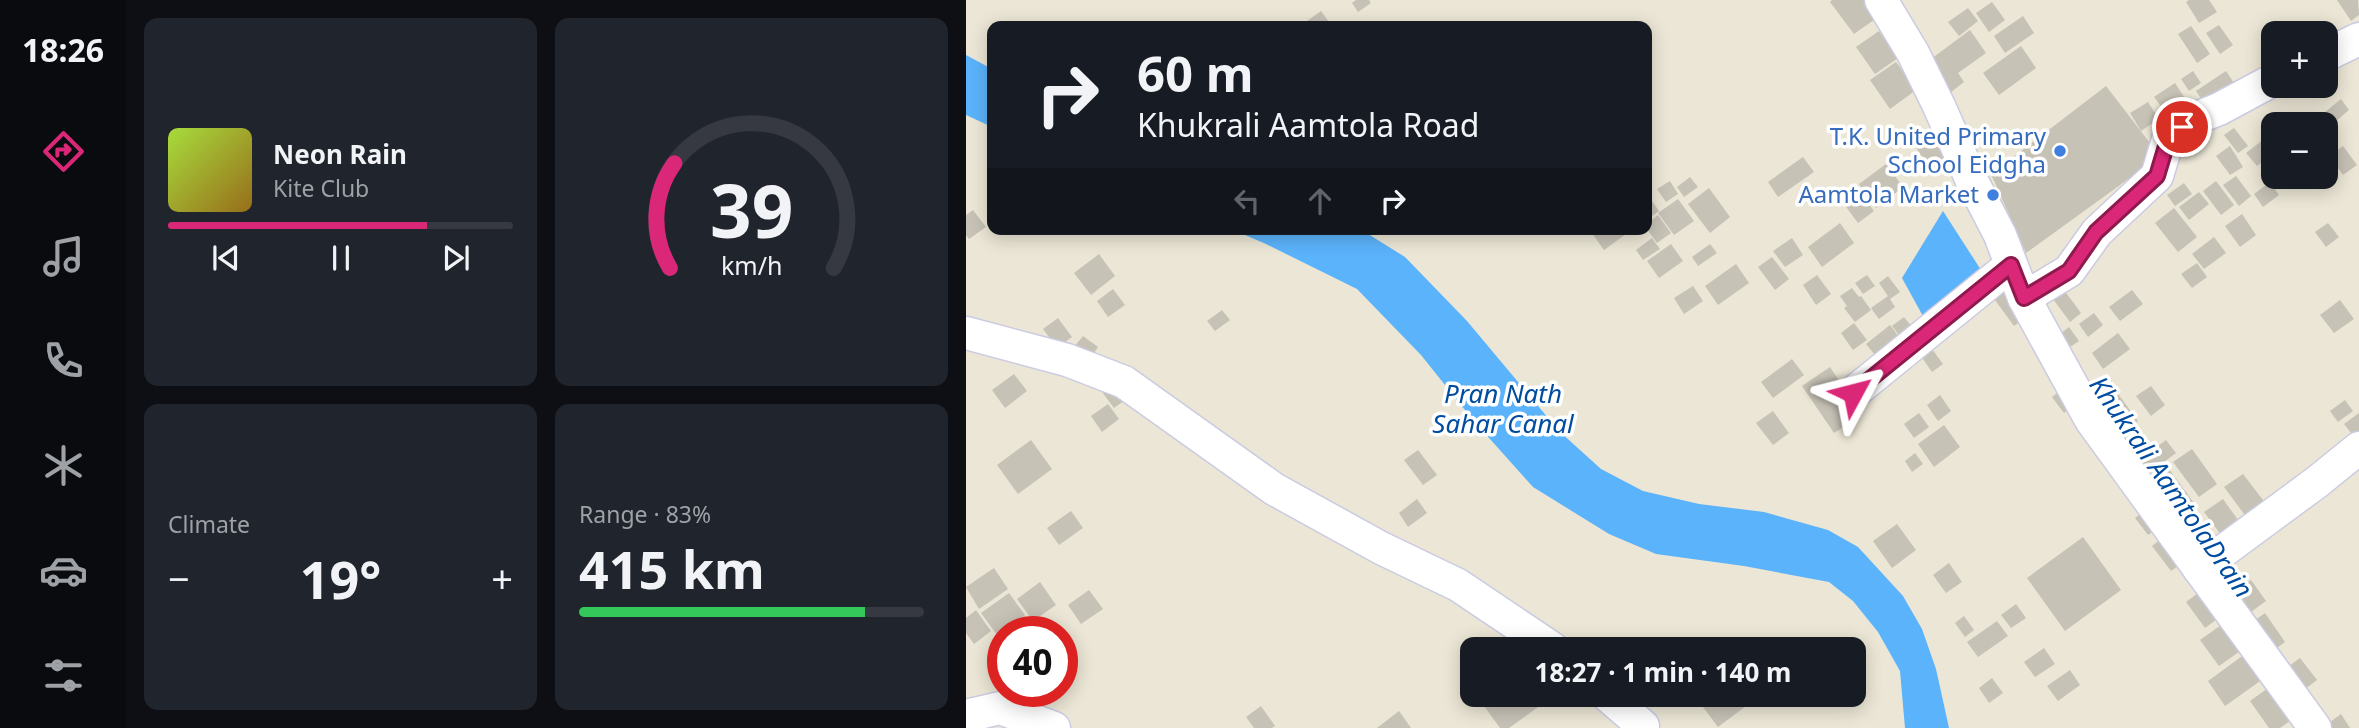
<!DOCTYPE html>
<html lang="en">
<head>
<meta charset="utf-8">
<style>
	body { margin:0; font-family:"Noto Sans",sans-serif; background:#20242c; color:#f1f3f6; height:100vh; display:flex; flex-direction:column; font-size:26px; white-space:nowrap }
	* { box-sizing:border-box; margin:0 }
	p { font-size:23px; color:#9ea1a6 }
	.icon { flex:none; width:38px; height:38px; fill:none; stroke:currentColor; stroke-width:2; stroke-linecap:round; stroke-linejoin:round }
	.map { position:relative; flex:1; overflow:hidden }
	.drawer { display:flex; flex-direction:column; gap:18px; padding:18px; background:#0d0f14; width:840px }
	.drawer>* { flex:none }
	.hud { position:absolute; left:21px; top:21px; width:665px; height:214px; border-radius:14px; box-shadow:0 4px 18px #0003; background:#171b24; color:#f1f3f6; overflow:hidden }
	.fabs { position:absolute; left:1295px; top:21px; display:grid; gap:14px }
	.fabs a { display:grid; place-items:center; width:77px; height:77px; border-radius:14px; background:#171b24; box-shadow:0 4px 18px #0003; font-size:35px }
	.speed { position:absolute; left:21px; top:616px; display:flex; gap:14px; font-size:35px; font-weight:700; text-align:center }
	.speed>* { display:grid; place-content:center; width:91px; height:91px; border-radius:50%; background:#171b24; box-shadow:0 4px 18px #0003; line-height:1 }
	.speed .limit { border:10px solid #d22; background:#fff; color:#111 }
	.pin { position:absolute; display:grid; place-items:center; width:60px; height:60px; color:#fff; margin:-30px; border:4px solid #fff; border-radius:50%; box-shadow:0 2px 7px #0007 }
	.me { position:absolute; width:77px; margin:-38px; rotate:52deg; stroke-linejoin:round; filter:drop-shadow(0 0 5px #0008) }
	.turn { display:flex; align-items:center; gap:24px; height:147px; padding:0 35px; font-size:32px }
	.turn .icon { width:91px; height:91px; stroke-width:2.5 }
	.turn b { display:block; font-size:49px; line-height:60px }
	.lanes { display:flex; align-items:center; height:66px; padding:0 35px; background:#0003; justify-content:center; gap:35px; direction:ltr }
	.lanes .off { opacity:.35 }
	.big { font-size:52px; font-weight:700; line-height:1.1 }
	.drawer .tile { flex:1; display:flex; flex-direction:column; justify-content:center; gap:10px; min-width:0; padding:0 24px; border-radius:14px; background:#20242c }
	.drawer .dial { align-items:center; gap:0 }
	.dial svg { height:182px; overflow:visible; fill:none; stroke:#363941; stroke-width:7; stroke-linecap:round; text-anchor:middle }
	.dial text { fill:#f1f3f6; stroke:none }
	.song { display:flex; align-items:center; gap:21px }
	.cover { width:84px; height:84px; border-radius:10px; background:linear-gradient(135deg,hsl(80 70% 55%),hsl(40 70% 35%)) }
	.played { height:7px; border-radius:4px; background:linear-gradient(90deg,#db2777 75%,#363941 75%) }
	.keys { display:flex; justify-content:space-around; direction:ltr }
	.heat { display:flex; justify-content:space-between; align-items:center; font-size:38px; direction:ltr }
	.charge { height:10px; border-radius:5px; background:linear-gradient(90deg,#34c759 83%,#363941 0) }
	.drawer .tiles { flex:1; display:grid; gap:18px; grid-template-columns:repeat(2,1fr) }
	.trip { position:absolute; left:494px; top:637px; width:406px; height:70px; border-radius:14px; background:#171b24; box-shadow:0 4px 18px #0003; font-weight:700; line-height:70px; text-align:center }
	main { display:flex; flex:1; min-height:0 }
	.tabs { display:flex; flex-direction:column; width:126px; justify-content:space-around; align-items:center; background:#090b0e; color:#9ea1a6 }
	.tabs .icon { width:49px; height:49px }
	.tabs .active { color:#db2777 }
	.tabs b { font-size:32px; color:#f1f3f6 }
	.map>svg:first-child { display:block }
	.water { fill:#5bb3fb }
	.building { fill:#c6c2b6 }
	.lines { fill:none; stroke-linecap:round; stroke-linejoin:round }
	.minor-casing { stroke:#cbcbe2; stroke-width:35 }
	.minor { stroke:#fff; stroke-width:32 }
	.route-casing { stroke:#8e194d; stroke-width:18 }
	.route { stroke:#db2777; stroke-width:12 }
	.shop-dot { fill:#3f7fe0; stroke:#fff; stroke-width:2.5 }
	.labels { text-anchor:middle; stroke-width:7; stroke-linejoin:round; paint-order:stroke }
	.shop-label { font-size:24px; fill:#366cbe; stroke:#fff; text-anchor:end }
	.water-label { font-size:26px; font-style:italic; fill:#004ca1; stroke:#fff }
</style>
</head>
<body>
<main>
<nav class="tabs">
<b>18:26</b>
<svg class="icon active" aria-label="directions" viewBox="0 0 24 24"><path d="M12 3l9 9-9 9-9-9zM9 14v-3h6M13 9l2 2-2 2"/></svg>
<svg class="icon" aria-label="music" viewBox="0 0 24 24"><path d="M9 18V5l10-2v13"/><circle cx="6" cy="18" r="3"/><circle cx="16" cy="16" r="3"/></svg>
<svg class="icon" aria-label="phone" viewBox="0 0 24 24"><path d="M5 4h4l2 5-3 2q2 4 5 5l2-3 5 2v4C11 20 4 13 5 4z"/></svg>
<svg class="icon" aria-label="climate" viewBox="0 0 24 24"><path d="M12 3v18M4 7l16 10M4 17L20 7"/></svg>
<svg class="icon" aria-label="car" viewBox="0 0 24 24"><path d="M5 17H2v-5l4-1 3-4h7l3 4 3 1v5h-3M9 17h6M6 11h13"/><circle cx="7" cy="17" r="2"/><circle cx="17" cy="17" r="2"/></svg>
<svg class="icon" aria-label="filters" viewBox="0 0 24 24"><path d="M4 7h16M4 17h16"/><circle cx="9" cy="7" r="2"/><circle cx="15" cy="17" r="2"/></svg>
</nav>
<section class="drawer">
<div class="tiles">
<div class="tile">
<div class="song"><i class="cover"></i><div><b>Neon Rain</b><p>Kite Club</p></div></div>
<div class="played"></div>
<div class="keys"><svg class="icon" aria-label="previous" viewBox="0 0 24 24"><path d="M18 5L8 12l10 7zM5 5v14"/></svg><svg class="icon" aria-label="pause" viewBox="0 0 24 24"><path d="M8 5v14M16 5v14"/></svg><svg class="icon" aria-label="next" viewBox="0 0 24 24"><path d="M6 5l10 7-10 7zM19 5v14"/></svg></div>
</div>
<div class="tile dial"><svg viewBox="0 0 100 80">
<path d="M14 69A42 42 0 1 1 86 69"/>
<path d="M14 69A42 42 0 0 1 16 23" stroke="#db2777"/>
<text x="50" y="56" font-size="32" font-weight="700">39</text>
<text x="50" y="72" font-size="11">km/h</text>
</svg></div>
<div class="tile"><p>Climate</p>
<div class="heat"><a>−</a><b class="big">19°</b><a>+</a></div>
</div>
<div class="tile"><p>Range · 83%</p><b class="big">415 km</b><div class="charge"></div></div>
</div>
</section>
<div class="map">
<svg width="1393" height="728" viewBox="0 0 1393 728">
	<rect width="100%" height="100%" fill="#ebe6d5"/>
	<g class="water">
		<polygon points="0,55 26,69 26,127 0,115"/>
		<polygon points="977,211 1015,270 958,318 936,278"/>
		<polygon points="265,229 394,229 439,257 501,321 593,431 635,469 677,491 733,504 798,512 862,530 892,547 937,596 956,629 970,669 983,728 939,728 934,671 912,632 887,601 863,582 778,566 690,554 643,534 567,487 507,420 455,355 391,289 300,244"/>
	</g>
	<g class="building">
		<polygon points="390,0 403,0 405,3 392,12 386,3"/>
		<polygon points="866,0 904,0 915,15 888,34 864,2"/>
		<polygon points="1223,0 1243,0 1251,12 1233,23 1220,2"/>
		<polygon points="1371,0 1392,0 1393,15 1385,21"/>
		<polygon points="1026,2 1039,20 1023,32 1010,13"/>
		<polygon points="1002,8 1012,21 993,36 982,22"/>
		<polygon points="355,11 366,26 334,26"/>
		<polygon points="1057,16 1068,33 1039,53 1028,36"/>
		<polygon points="1253,25 1267,45 1254,54 1240,33"/>
		<polygon points="1225,26 1244,54 1231,63 1212,34"/>
		<polygon points="1004,30 1020,53 992,73 998,82 980,96 957,65"/>
		<polygon points="913,31 932,58 909,74 890,47"/>
		<polygon points="1055,46 1070,68 1033,95 1017,73"/>
		<polygon points="930,62 950,90 924,109 904,80"/>
		<polygon points="1227,71 1235,83 1223,91 1215,79"/>
		<polygon points="1260,71 1272,89 1242,109 1230,91"/>
		<polygon points="1209,83 1220,100 1200,113 1188,97"/>
		<polygon points="1140,86 1194,156 1060,253 1025,174"/>
		<polygon points="1375,99 1383,110 1367,124 1358,113"/>
		<polygon points="1182,102 1193,119 1175,131 1164,113"/>
		<polygon points="1356,113 1365,124 1360,127 1360,124 1341,124"/>
		<polygon points="1268,128 1282,146 1272,153 1258,135"/>
		<polygon points="969,129 990,162 969,176 947,143"/>
		<polygon points="1298,139 1307,154 1291,166 1280,153"/>
		<polygon points="1264,146 1277,167 1264,175 1250,156"/>
		<polygon points="1377,146 1391,165 1377,175 1363,156"/>
		<polygon points="837,157 848,172 812,197 802,182"/>
		<polygon points="920,164 937,187 910,208 893,184"/>
		<polygon points="1270,176 1285,196 1273,206 1257,185"/>
		<polygon points="724,177 732,187 718,197 711,187"/>
		<polygon points="704,181 712,194 700,202 691,189"/>
		<polygon points="1250,181 1268,205 1255,215 1237,191"/>
		<polygon points="1304,182 1313,195 1297,207 1288,194"/>
		<polygon points="1218,183 1226,194 1209,206 1201,195"/>
		<polygon points="743,188 764,217 744,233 722,204"/>
		<polygon points="891,188 908,211 892,223 875,200"/>
		<polygon points="1233,192 1243,204 1223,220 1213,207"/>
		<polygon points="681,194 693,211 681,220"/>
		<polygon points="712,199 728,221 708,235 692,213"/>
		<polygon points="1208,208 1231,237 1212,252 1189,223"/>
		<polygon points="7,210 20,227 3,239 0,235 0,215"/>
		<polygon points="1276,214 1290,235 1274,247 1259,226"/>
		<polygon points="692,215 705,233 691,243 681,229 681,224"/>
		<polygon points="874,223 888,243 856,267 842,247"/>
		<polygon points="1362,223 1373,237 1360,247 1349,232"/>
		<polygon points="623,229 667,229 638,250"/>
		<polygon points="1248,237 1260,253 1238,269 1226,254"/>
		<polygon points="686,238 694,249 677,260 670,250"/>
		<polygon points="826,238 837,255 819,267 807,251"/>
		<polygon points="705,244 717,261 693,278 681,261"/>
		<polygon points="744,244 751,253 732,266 726,257"/>
		<polygon points="133,254 149,276 125,295 108,273"/>
		<polygon points="806,257 823,279 809,290 792,267"/>
		<polygon points="1231,263 1241,277 1226,288 1215,274"/>
		<polygon points="770,264 783,283 752,305 739,286"/>
		<polygon points="851,275 865,294 850,305 837,285"/>
		<polygon points="901,275 909,286 897,294 889,283"/>
		<polygon points="922,276 934,292 924,299 929,307 913,319 905,308 922,296 913,283"/>
		<polygon points="727,286 737,301 718,314 708,298"/>
		<polygon points="1038,287 1060,317 1048,326 1026,296"/>
		<polygon points="886,288 893,297 895,296 905,310 889,322 878,308 881,306 874,296"/>
		<polygon points="147,289 159,305 142,317 131,301"/>
		<polygon points="1098,290 1115,313 1104,322 1087,299"/>
		<polygon points="1166,290 1177,304 1154,321 1143,307"/>
		<polygon points="1374,300 1388,319 1368,333 1354,315"/>
		<polygon points="256,310 264,320 249,331 241,321"/>
		<polygon points="1128,313 1137,325 1122,337 1113,324"/>
		<polygon points="938,317 950,332 938,342 926,326"/>
		<polygon points="92,318 106,337 91,348 77,329"/>
		<polygon points="888,323 901,340 887,350 875,333"/>
		<polygon points="924,325 936,341 913,360 900,344"/>
		<polygon points="1103,327 1113,341 1104,347 1094,334"/>
		<polygon points="1152,333 1164,349 1137,369 1126,353"/>
		<polygon points="117,336 132,347 124,359 108,347"/>
		<polygon points="960,341 977,364 966,372 950,349"/>
		<polygon points="826,359 838,375 807,398 795,382"/>
		<polygon points="864,367 896,415 868,433 836,386"/>
		<polygon points="48,374 61,391 39,408 26,390"/>
		<polygon points="150,381 162,398 148,408 136,392"/>
		<polygon points="1185,386 1199,405 1185,416 1170,396"/>
		<polygon points="1097,389 1109,405 1098,413 1086,397"/>
		<polygon points="1152,394 1172,421 1155,433 1136,406"/>
		<polygon points="974,395 985,411 972,421 961,405"/>
		<polygon points="1379,400 1387,411 1372,422 1364,411"/>
		<polygon points="142,404 153,419 136,432 125,416"/>
		<polygon points="807,411 823,433 807,445 790,423"/>
		<polygon points="953,413 963,427 948,438 938,424"/>
		<polygon points="1393,413 1393,435 1389,438 1378,424"/>
		<polygon points="978,425 994,447 968,467 952,444"/>
		<polygon points="65,440 86,469 52,494 31,465"/>
		<polygon points="1200,440 1210,453 1181,475 1171,461"/>
		<polygon points="1226,449 1251,484 1233,497 1207,462"/>
		<polygon points="452,450 471,475 457,485 438,460"/>
		<polygon points="949,453 957,464 946,472 939,461"/>
		<polygon points="1203,469 1231,507 1215,518 1188,480"/>
		<polygon points="1277,474 1300,504 1281,518 1258,487"/>
		<polygon points="451,499 461,513 442,527 433,513"/>
		<polygon points="1257,499 1277,527 1259,540 1238,512"/>
		<polygon points="1181,509 1194,527 1182,535 1169,518"/>
		<polygon points="105,511 117,528 93,545 81,528"/>
		<polygon points="1232,515 1252,544 1237,555 1216,526"/>
		<polygon points="931,524 950,550 926,568 907,541"/>
		<polygon points="1199,536 1218,562 1205,571 1186,546"/>
		<polygon points="1117,537 1155,590 1099,631 1061,578"/>
		<polygon points="983,563 996,582 980,593 967,575"/>
		<polygon points="28,568 42,589 13,609 0,587"/>
		<polygon points="1285,580 1300,601 1285,612 1270,591"/>
		<polygon points="74,582 90,605 67,621 51,599"/>
		<polygon points="1239,588 1258,614 1239,628 1220,602"/>
		<polygon points="123,590 137,609 115,624 102,605"/>
		<polygon points="43,593 59,615 31,635 15,613"/>
		<polygon points="1050,604 1060,618 1045,628 1035,615"/>
		<polygon points="10,610 25,631 8,644 0,633 0,618"/>
		<polygon points="1299,613 1319,642 1308,650 1288,621"/>
		<polygon points="998,616 1008,630 999,637 989,623"/>
		<polygon points="1031,621 1042,636 1012,657 1001,642"/>
		<polygon points="1258,623 1277,649 1253,666 1234,640"/>
		<polygon points="1078,648 1089,664 1069,677 1058,662"/>
		<polygon points="1279,654 1297,679 1259,706 1242,681"/>
		<polygon points="1334,658 1351,680 1339,689 1323,666"/>
		<polygon points="1104,670 1114,685 1092,701 1081,686"/>
		<polygon points="1026,678 1037,693 1023,703 1013,688"/>
		<polygon points="1305,686 1328,718 1314,728 1303,728 1284,701"/>
		<polygon points="67,691 94,691 75,704"/>
		<polygon points="534,695 563,695 572,707 543,728 534,728 518,706"/>
		<polygon points="736,695 778,695 784,703 752,727 731,699"/>
		<polygon points="295,706 309,726 306,728 288,728 280,717"/>
		<polygon points="433,711 445,728 411,728"/>
		<polygon points="1375,714 1384,728 1356,728"/>
	</g>
	<g class="lines">
		<defs>
			<g id="minor">
				<polyline points="915,0 947,53 973,106 1006,181 1034,235 1058,298 1125,420 1349,728"/>
				<polyline points="1360,55 1393,39"/>
				<polyline points="1058,298 1103,271 1131,232 1191,176 1203,136 1228,119 1253,109 1307,80"/>
				<polyline points="0,333 101,360 158,382 308,489 415,548 492,585 587,649"/>
				<polyline points="887,393 1045,265"/>
				<polyline points="1233,569 1351,482 1393,448"/>
				<polyline points="641,695 677,726 676,728"/>
				<polyline points="0,716 34,708 88,728"/>
			</g>
		</defs>
		<use href="#minor" class="minor-casing"/>
		<use href="#minor" class="minor"/>
	</g>
	<g class="lines">
		<defs>
			<polyline id="route" points="887,393 1045,265 1058,298 1103,271 1130,232 1191,176 1203,136 1216,127"/>
		</defs>
		<use href="#route" class="route-casing"/>
		<use href="#route" class="route"/>
	</g>
	<g class="shop-dot">
		<circle cx="1094" cy="151" r="7"/>
		<circle cx="1027" cy="195" r="7"/>
	</g>
	<g class="labels">
		<g class="shop-label">
			<text x="1080" y="145">T.K. United Primary<tspan x="1080" dy="28">School Eidgha</tspan></text>
			<text x="1013" y="203">Aamtola Market</text>
		</g>
		<g class="water-label">
			<text x="537" y="403">Pran Nath<tspan x="537" dy="30">Sahar Canal</tspan></text>
			<text transform="translate(1205 487) rotate(55)" y="9">Khukrali AamtolaDrain</text>
		</g>
	</g>
</svg>
<div class="fabs">
<a>+</a>
<a>−</a>
</div>
<div class="speed"><div class="limit">40</div></div>
<div class="pin" style="left:1216px;top:127px;background:#d93025"><svg class="icon" aria-label="arrive" viewBox="0 0 24 24"><path d="M6 21V4h12l-3 4 3 4H6"/></svg></div>
<svg class="me" style="left:887px;top:393px" viewBox="-20 -20 40 40"><path d="M0-17L14 15 0 8-14 15z" fill="#db2777" stroke="#fff" stroke-width="4"/></svg>
<div class="trip">18:27 · 1 min · 140 m</div>
<div class="hud">
<div class="turn"><svg class="icon" aria-label="right" viewBox="0 0 24 24"><path d="M7 20v-9h11M14 6l5 5-5 5"/></svg><div><b>60 m</b>Khukrali Aamtola Road</div></div>
<div class="lanes"><svg class="icon off" aria-label="left" viewBox="0 0 24 24"><path d="M17 20v-9H6M10 6l-5 5 5 5"/></svg><svg class="icon off" aria-label="ahead" viewBox="0 0 24 24"><path d="M12 20V5M6 11l6-6 6 6"/></svg><svg class="icon" aria-label="right" viewBox="0 0 24 24"><path d="M7 20v-9h11M14 6l5 5-5 5"/></svg></div>
</div>
</div>
</main>
</body>
</html>
